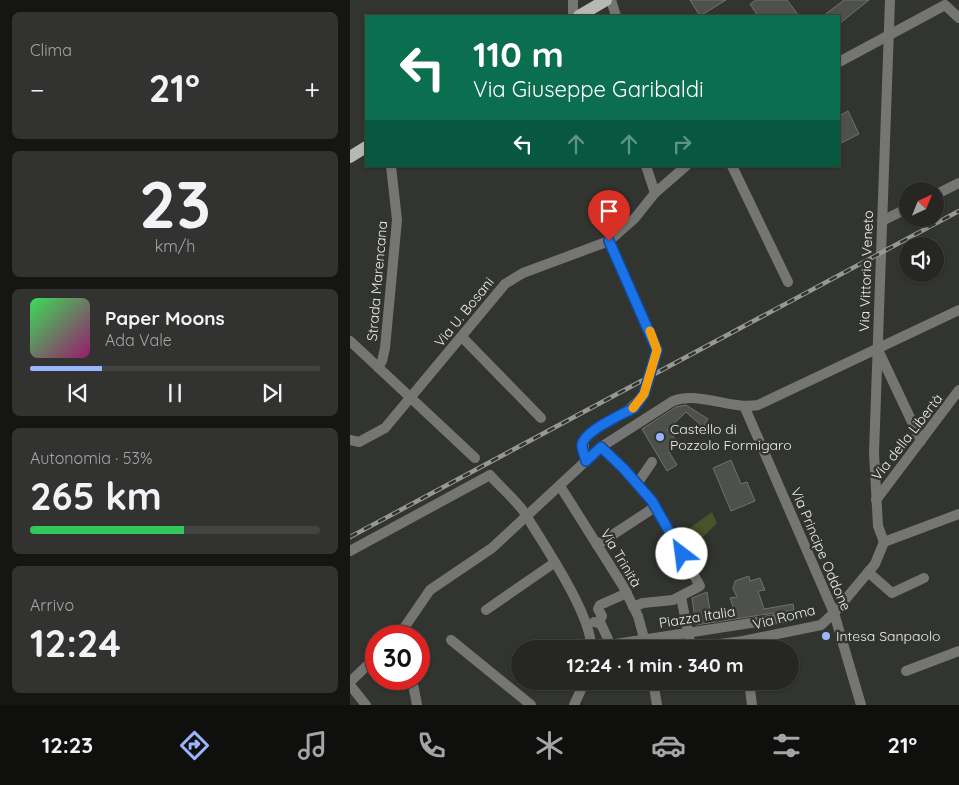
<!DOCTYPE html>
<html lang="it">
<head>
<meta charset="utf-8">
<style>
	body { margin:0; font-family:Quicksand,sans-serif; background:#323330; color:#f1f3f6; height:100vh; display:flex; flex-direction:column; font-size:19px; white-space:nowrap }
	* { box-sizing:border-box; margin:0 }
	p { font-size:16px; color:#a4a5a6 }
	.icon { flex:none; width:28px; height:28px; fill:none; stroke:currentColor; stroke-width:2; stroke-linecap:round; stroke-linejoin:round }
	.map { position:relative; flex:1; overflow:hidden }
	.panel { display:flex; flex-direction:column; gap:12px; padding:12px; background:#151513; width:350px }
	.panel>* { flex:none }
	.top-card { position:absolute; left:15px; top:15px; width:475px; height:152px; border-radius:0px; box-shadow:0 1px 4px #0004,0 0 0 1px #424441; background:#0b6e4f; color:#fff; overflow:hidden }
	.needle { width:32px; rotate:43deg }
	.buttons { position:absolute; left:549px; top:182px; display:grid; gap:10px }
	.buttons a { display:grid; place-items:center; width:45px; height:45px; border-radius:50%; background:#262723; box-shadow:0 1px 4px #0004,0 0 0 1px #424441; font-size:25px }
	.speed { position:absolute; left:15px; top:625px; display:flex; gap:10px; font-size:25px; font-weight:700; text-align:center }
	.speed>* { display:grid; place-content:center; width:65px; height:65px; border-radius:50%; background:#262723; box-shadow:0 1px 4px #0004,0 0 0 1px #424441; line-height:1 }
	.speed .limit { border:8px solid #d22; background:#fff; color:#111 }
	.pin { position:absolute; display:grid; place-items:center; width:42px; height:42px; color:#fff; margin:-51px -21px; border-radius:50% 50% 50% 0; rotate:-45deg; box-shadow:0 0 5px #0007 }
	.pin .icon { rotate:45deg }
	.me { position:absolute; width:55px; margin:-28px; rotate:330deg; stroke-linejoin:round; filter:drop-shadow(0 0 4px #0008) }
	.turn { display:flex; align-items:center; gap:18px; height:105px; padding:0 25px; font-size:22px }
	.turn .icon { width:65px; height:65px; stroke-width:2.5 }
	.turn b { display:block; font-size:35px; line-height:42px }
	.lanes { display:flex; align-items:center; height:48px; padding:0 25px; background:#0003; justify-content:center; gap:25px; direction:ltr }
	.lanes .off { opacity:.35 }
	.big { font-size:38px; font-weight:700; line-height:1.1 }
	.panel .tile { flex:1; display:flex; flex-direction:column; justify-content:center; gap:8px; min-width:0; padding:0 18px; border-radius:8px; background:#323330 }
	.panel .dial { align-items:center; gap:0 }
	.dial b { font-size:65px; line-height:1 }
	.song { display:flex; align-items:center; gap:15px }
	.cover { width:60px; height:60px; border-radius:8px; background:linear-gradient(135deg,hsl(130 70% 55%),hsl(320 70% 35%)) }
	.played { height:5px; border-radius:2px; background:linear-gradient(90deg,#9ab5fd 25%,#424441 25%) }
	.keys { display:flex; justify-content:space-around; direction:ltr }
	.heat { display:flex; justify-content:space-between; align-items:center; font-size:28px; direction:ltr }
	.charge { height:8px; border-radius:4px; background:linear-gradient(90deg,#34c759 53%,#424441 0) }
	.trip { position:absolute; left:161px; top:640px; width:288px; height:50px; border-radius:25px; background:#262723; box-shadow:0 1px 4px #0004,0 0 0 1px #424441; font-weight:700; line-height:50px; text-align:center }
	.dock { display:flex; height:80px; justify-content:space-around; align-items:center; background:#0f100e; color:#a4a5a6 }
	.dock .icon { width:35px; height:35px }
	.dock .selected { color:#9ab5fd }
	.dock b { font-size:22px; color:#f1f3f6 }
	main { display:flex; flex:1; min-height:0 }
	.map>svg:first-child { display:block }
	.green { fill:#4a5229 }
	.building { fill:#4e504b; stroke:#70716c }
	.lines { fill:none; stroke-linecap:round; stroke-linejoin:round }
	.minor { stroke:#757673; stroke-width:10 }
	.major { stroke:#b6b8b3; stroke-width:12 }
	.rail-casing { stroke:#979894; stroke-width:4.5 }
	.rail { stroke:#32342f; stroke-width:2.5; stroke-dasharray:8; stroke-linecap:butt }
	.minor-bridge { stroke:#757673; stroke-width:10 }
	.route-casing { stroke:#114b97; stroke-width:12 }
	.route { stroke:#1a73e8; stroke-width:9 }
	.slow { stroke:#f59e0b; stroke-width:9 }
	.poi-dot { fill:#9ab5fd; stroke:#32342f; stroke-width:2 }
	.labels { text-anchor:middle; stroke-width:5; stroke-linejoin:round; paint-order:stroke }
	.street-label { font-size:14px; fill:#ededea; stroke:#32342f }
	.poi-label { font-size:14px; fill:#ededea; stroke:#32342f; text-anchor:start }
</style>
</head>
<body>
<main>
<section class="panel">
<div class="tile"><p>Clima</p>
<div class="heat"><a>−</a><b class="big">21°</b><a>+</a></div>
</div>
<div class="tile dial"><b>23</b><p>km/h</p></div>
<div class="tile">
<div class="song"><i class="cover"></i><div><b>Paper Moons</b><p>Ada Vale</p></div></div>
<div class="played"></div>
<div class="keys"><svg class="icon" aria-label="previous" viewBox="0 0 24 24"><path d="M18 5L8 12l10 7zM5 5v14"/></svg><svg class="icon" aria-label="pause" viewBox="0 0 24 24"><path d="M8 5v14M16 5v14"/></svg><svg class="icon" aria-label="next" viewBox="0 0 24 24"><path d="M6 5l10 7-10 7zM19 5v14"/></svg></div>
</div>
<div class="tile"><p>Autonomia · 53%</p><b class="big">265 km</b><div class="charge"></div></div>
<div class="tile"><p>Arrivo</p><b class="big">12:24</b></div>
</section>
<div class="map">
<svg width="609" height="705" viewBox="0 0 609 705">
	<rect width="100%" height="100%" fill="#32342f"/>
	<polygon class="green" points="362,512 367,523 346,544 337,530"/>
	<g class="building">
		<polygon points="340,0 376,0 350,16"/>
		<polygon points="406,0 437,0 449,16 408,16 400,4"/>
		<polygon points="494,0 519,0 489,24 489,16 473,16"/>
		<polygon points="498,111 509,134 489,144 489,116"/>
		<polygon points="336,405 358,419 353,427 336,412 317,430 330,444 319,452 327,465 317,471 292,429 326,407"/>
		<polygon points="381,460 391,484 397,482 405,501 381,511 363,468"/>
		<polygon points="399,576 400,581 410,578 415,590 408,591 414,609 443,604 444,610 346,625 342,598 357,592 361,616 385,612 380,598 387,597 383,589 385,581"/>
	</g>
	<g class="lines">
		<g class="minor">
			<polyline points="261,0 266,16"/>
			<polyline points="223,16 223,0"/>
			<polyline points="489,62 595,5 609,18"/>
			<polyline points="296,166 305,193"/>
			<polyline points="382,166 438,282"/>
			<polyline points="585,195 609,183"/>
			<polyline points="532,221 558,208"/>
			<polyline points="259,241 307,350"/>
			<polyline points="112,337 191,418"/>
			<polyline points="0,341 125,458"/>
			<polyline points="529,352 571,441"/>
			<polyline points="28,367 32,361 35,348 47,220 41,166"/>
			<polyline points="395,408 484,613 511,705"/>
			<polyline points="0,440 9,442 35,428 155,284 173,273 259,241 285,218 305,193 336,166"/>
			<polyline points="251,447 274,469 302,501 350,586 323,600 293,603 283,607"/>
			<path d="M237,461C226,433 243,431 264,419"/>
			<polyline points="287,484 302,462"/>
			<polyline points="210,486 273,586 288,616 297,649"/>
			<polyline points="526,500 609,390"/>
			<polyline points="534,542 528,526 524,453 540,0"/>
			<polyline points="534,542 609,514"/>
			<polyline points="247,545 305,507"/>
			<path d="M0,551L140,475C150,487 165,499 174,512C192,542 243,616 241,649"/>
			<polyline points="518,572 542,593 574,578"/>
			<polyline points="331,597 341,647"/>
			<polyline points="136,610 204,563"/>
			<polyline points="244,622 251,624 258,639 259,649"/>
			<polyline points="249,622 252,616 248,609 250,605 277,593"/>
			<path d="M55,636L54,628L80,590L142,548L251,447L323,401C350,391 380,410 408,405L609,310"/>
			<polyline points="101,640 181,705"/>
			<polyline points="259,645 440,617"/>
			<polyline points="331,649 393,641 471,625 484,613 525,564 534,542"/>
			<polyline points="556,671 609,651"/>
			<polyline points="62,679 67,705"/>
			<polyline points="303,681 307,705"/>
			<polyline points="399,681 402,705"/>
			<polyline points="0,682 26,657"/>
			<polyline points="0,685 16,705"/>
			<polyline points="224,705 235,681"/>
		</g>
		<g class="major">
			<polyline points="229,16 256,0"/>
			<polyline points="0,157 16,147"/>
		</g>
		<defs>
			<polyline id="rail" points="0,537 609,211"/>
		</defs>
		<use href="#rail" class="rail-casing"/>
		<use href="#rail" class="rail"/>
		<path class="minor-bridge" d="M264,419C300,398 296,388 307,350"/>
	</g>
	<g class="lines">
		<defs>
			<path id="route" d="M259,241L307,350L294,394L284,408C272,414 233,432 232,445C232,450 235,456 236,461L251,447L274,469L302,501L332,554"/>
		</defs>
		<use href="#route" class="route-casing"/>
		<use href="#route" class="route"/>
		<polyline class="slow" points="283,408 294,394 307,350 300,331"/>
	</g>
	<g class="poi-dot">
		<circle cx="310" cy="437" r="5"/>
		<circle cx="476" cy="636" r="5"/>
	</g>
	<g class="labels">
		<g class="street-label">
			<text transform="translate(516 271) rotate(-88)" y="5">Via Vittorio Veneto</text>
			<text transform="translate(27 281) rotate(-85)" y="5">Strada Marencana</text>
			<text transform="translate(114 312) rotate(-51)" y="5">Via U. Bosani</text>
			<text transform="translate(557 437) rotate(-52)" y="5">Via della Libertà</text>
			<text transform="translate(471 549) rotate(67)" y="5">Via Principe Oddone</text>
			<text transform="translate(271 558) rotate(59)" y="5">Via Trinità</text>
			<text transform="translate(347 617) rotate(-9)" y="5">Piazza Italia</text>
			<text transform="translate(434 617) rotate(-14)" y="5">Via Roma</text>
		</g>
		<g class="poi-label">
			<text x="320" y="434">Castello di<tspan x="320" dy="16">Pozzolo Formigaro</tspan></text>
			<text x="486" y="641">Intesa Sanpaolo</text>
		</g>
	</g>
</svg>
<div class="buttons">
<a><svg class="needle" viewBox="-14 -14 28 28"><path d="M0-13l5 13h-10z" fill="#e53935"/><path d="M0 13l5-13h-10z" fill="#a4a5a6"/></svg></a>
<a><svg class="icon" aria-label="sound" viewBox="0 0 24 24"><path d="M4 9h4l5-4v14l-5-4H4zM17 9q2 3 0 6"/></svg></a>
</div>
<div class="speed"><div class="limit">30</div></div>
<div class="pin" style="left:259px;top:241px;background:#d93025"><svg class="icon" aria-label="arrive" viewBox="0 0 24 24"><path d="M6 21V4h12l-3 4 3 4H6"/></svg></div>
<svg class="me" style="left:332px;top:554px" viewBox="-20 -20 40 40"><circle r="19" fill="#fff"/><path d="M0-13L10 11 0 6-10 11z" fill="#1a73e8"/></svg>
<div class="trip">12:24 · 1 min · 340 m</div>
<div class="top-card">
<div class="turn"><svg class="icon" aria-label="left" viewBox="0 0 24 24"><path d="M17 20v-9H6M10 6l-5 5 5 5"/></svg><div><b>110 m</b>Via Giuseppe Garibaldi</div></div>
<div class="lanes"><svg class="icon" aria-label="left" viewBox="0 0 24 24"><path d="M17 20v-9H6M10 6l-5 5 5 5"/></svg><svg class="icon off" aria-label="ahead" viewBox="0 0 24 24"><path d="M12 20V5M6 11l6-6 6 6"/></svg><svg class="icon off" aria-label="ahead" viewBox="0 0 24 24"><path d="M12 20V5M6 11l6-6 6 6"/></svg><svg class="icon off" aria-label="right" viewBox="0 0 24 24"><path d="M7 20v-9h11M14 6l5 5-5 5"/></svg></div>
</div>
</div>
</main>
<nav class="dock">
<b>12:23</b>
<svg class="icon selected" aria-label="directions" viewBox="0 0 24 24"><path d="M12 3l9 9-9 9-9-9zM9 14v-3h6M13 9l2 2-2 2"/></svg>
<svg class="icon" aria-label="music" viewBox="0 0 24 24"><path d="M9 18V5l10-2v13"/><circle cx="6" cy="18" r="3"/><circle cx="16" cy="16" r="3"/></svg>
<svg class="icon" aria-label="phone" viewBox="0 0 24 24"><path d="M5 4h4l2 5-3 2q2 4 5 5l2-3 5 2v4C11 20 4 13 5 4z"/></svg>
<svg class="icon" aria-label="climate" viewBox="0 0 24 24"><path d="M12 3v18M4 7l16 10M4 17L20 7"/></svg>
<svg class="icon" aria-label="car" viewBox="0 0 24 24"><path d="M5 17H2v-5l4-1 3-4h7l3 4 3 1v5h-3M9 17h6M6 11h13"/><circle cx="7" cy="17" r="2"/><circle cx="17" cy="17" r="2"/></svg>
<svg class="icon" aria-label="filters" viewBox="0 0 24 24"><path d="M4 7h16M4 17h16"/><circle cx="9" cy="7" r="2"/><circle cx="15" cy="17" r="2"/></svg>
<b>21°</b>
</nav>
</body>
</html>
